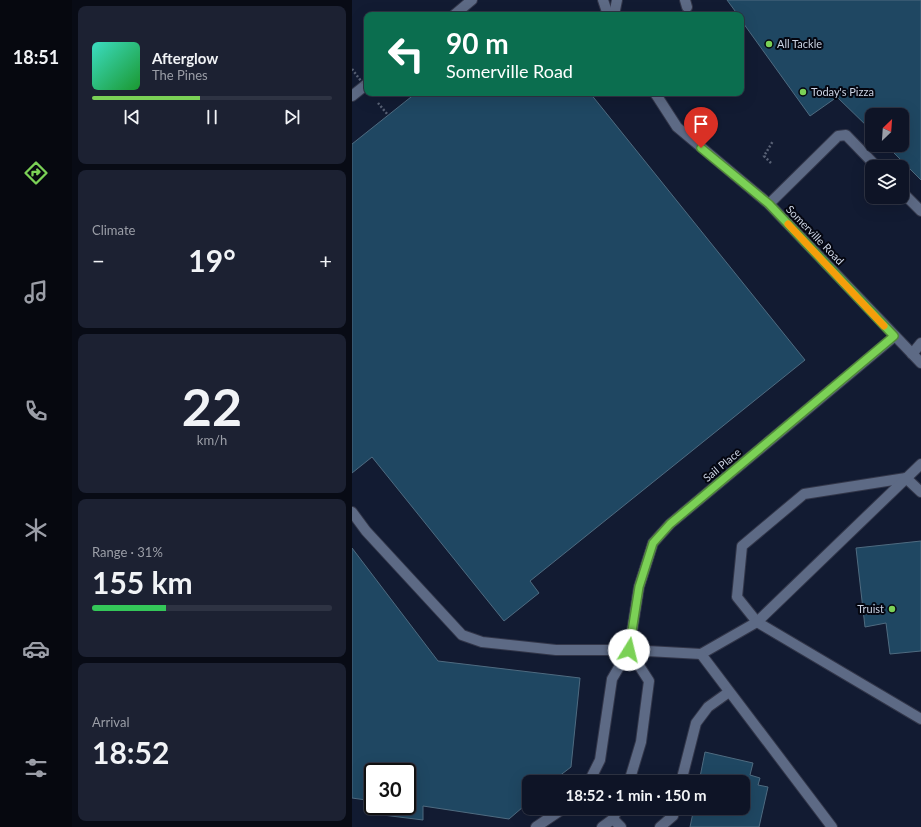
<!DOCTYPE html>
<html lang="en">
<head>
<meta charset="utf-8">
<style>
	body { margin:0; font-family:Lato,sans-serif; background:#1c2132; color:#f1f3f6; height:100vh; display:flex; flex-direction:column; font-size:15px; white-space:nowrap }
	* { box-sizing:border-box; margin:0 }
	p { font-size:13px; color:#9b9ea7 }
	.icon { flex:none; width:22px; height:22px; fill:none; stroke:currentColor; stroke-width:2; stroke-linecap:round; stroke-linejoin:round }
	.map { position:relative; flex:1; overflow:hidden }
	.sheet { display:flex; flex-direction:column; gap:6px; padding:6px; background:#080b15; width:280px }
	.sheet>* { flex:none }
	.banner { position:absolute; left:12px; top:12px; width:380px; height:84px; border-radius:8px; box-shadow:0 4px 16px #0002,0 0 0 1px #2e3343; background:#0b6e4f; color:#fff; overflow:hidden }
	.needle { width:26px; rotate:25deg }
	.tools { position:absolute; left:513px; top:108px; display:grid; gap:8px }
	.tools a { display:grid; place-items:center; width:44px; height:44px; border-radius:8px; background:#0e1426; box-shadow:0 4px 16px #0002,0 0 0 1px #2e3343; font-size:20px }
	.speed { position:absolute; left:12px; top:763px; display:flex; gap:8px; font-size:20px; font-weight:700; text-align:center }
	.speed>* { display:grid; place-content:center; width:52px; height:52px; border-radius:50%; background:#0e1426; box-shadow:0 4px 16px #0002,0 0 0 1px #2e3343; line-height:1 }
	.speed .limit { border:2px solid #111; border-radius:6px; background:#fff; color:#111 }
	.pin { position:absolute; display:grid; place-items:center; width:34px; height:34px; color:#fff; margin:-41px -17px; border-radius:50% 50% 50% 0; rotate:-45deg; box-shadow:0 0 4px #0007 }
	.pin .icon { rotate:45deg }
	.me { position:absolute; width:44px; margin:-22px; rotate:9deg; stroke-linejoin:round; filter:drop-shadow(0 0 3px #0008) }
	.turn { display:flex; align-items:center; gap:14px; height:84px; padding:0 16px; font-size:18px }
	.turn .icon { width:52px; height:52px; stroke-width:2.5 }
	.turn b { display:block; font-size:28px; line-height:34px }
	.big { font-size:30px; font-weight:700; line-height:1.1 }
	.sheet .tile { flex:1; display:flex; flex-direction:column; justify-content:center; gap:6px; min-width:0; padding:0 14px; border-radius:8px; background:#1c2132 }
	.sheet .dial { align-items:center; gap:0 }
	.dial b { font-size:52px; line-height:1 }
	.song { display:flex; align-items:center; gap:12px }
	.cover { width:48px; height:48px; border-radius:6px; background:linear-gradient(135deg,hsl(170 70% 55%),hsl(130 70% 35%)) }
	.played { height:4px; border-radius:2px; background:linear-gradient(90deg,#7bd156 45%,#2e3343 45%) }
	.keys { display:flex; justify-content:space-around; direction:ltr }
	.heat { display:flex; justify-content:space-between; align-items:center; font-size:22px; direction:ltr }
	.charge { height:6px; border-radius:3px; background:linear-gradient(90deg,#34c759 31%,#2e3343 0) }
	.trip { position:absolute; left:170px; top:775px; width:228px; height:40px; border-radius:8px; background:#0e1426; box-shadow:0 4px 16px #0002,0 0 0 1px #2e3343; font-weight:700; line-height:40px; text-align:center }
	main { display:flex; flex:1; min-height:0 }
	.tabs { display:flex; flex-direction:column; width:72px; justify-content:space-around; align-items:center; background:#06080f; color:#9b9ea7 }
	.tabs .icon { width:28px; height:28px }
	.tabs .on { color:#7bd156 }
	.tabs b { font-size:18px; color:#f1f3f6 }
	.map>svg:first-child { display:block }
	.building { fill:#1f4762; stroke:#4f6b80 }
	.lines { fill:none; stroke-linecap:round; stroke-linejoin:round }
	.service-casing { stroke:#323649; stroke-width:12 }
	.minor-casing { stroke:#323649; stroke-width:12 }
	.tertiary-casing { stroke:#323649; stroke-width:12 }
	.path { stroke:#586175; stroke-width:2.5; stroke-dasharray:2 2; stroke-linecap:butt }
	.service { stroke:#5d6a85; stroke-width:10 }
	.minor { stroke:#5d6a85; stroke-width:10 }
	.tertiary { stroke:#5d6a85; stroke-width:10 }
	.path-bridge { stroke:#586175; stroke-width:2.5; stroke-dasharray:2 2; stroke-linecap:butt }
	.route-casing { stroke:#508838; stroke-width:10 }
	.route { stroke:#7bd156; stroke-width:7 }
	.slow { stroke:#f59e0b; stroke-width:7 }
	.poi-dot { fill:#7bd156; stroke:#040610; stroke-width:1.5 }
	.labels { text-anchor:middle; stroke-width:4; stroke-linejoin:round; paint-order:stroke }
	.poi-label { font-size:11px; fill:#cbd3e3; stroke:#040610; text-anchor:start }
	.street-label { font-size:11px; fill:#cbd3e3; stroke:#040610 }
</style>
</head>
<body>
<main>
<nav class="tabs">
<b>18:51</b>
<svg class="icon on" aria-label="directions" viewBox="0 0 24 24"><path d="M12 3l9 9-9 9-9-9zM9 14v-3h6M13 9l2 2-2 2"/></svg>
<svg class="icon" aria-label="music" viewBox="0 0 24 24"><path d="M9 18V5l10-2v13"/><circle cx="6" cy="18" r="3"/><circle cx="16" cy="16" r="3"/></svg>
<svg class="icon" aria-label="phone" viewBox="0 0 24 24"><path d="M5 4h4l2 5-3 2q2 4 5 5l2-3 5 2v4C11 20 4 13 5 4z"/></svg>
<svg class="icon" aria-label="climate" viewBox="0 0 24 24"><path d="M12 3v18M4 7l16 10M4 17L20 7"/></svg>
<svg class="icon" aria-label="car" viewBox="0 0 24 24"><path d="M5 17H2v-5l4-1 3-4h7l3 4 3 1v5h-3M9 17h6M6 11h13"/><circle cx="7" cy="17" r="2"/><circle cx="17" cy="17" r="2"/></svg>
<svg class="icon" aria-label="filters" viewBox="0 0 24 24"><path d="M4 7h16M4 17h16"/><circle cx="9" cy="7" r="2"/><circle cx="15" cy="17" r="2"/></svg>
</nav>
<section class="sheet">
<div class="tile">
<div class="song"><i class="cover"></i><div><b>Afterglow</b><p>The Pines</p></div></div>
<div class="played"></div>
<div class="keys"><svg class="icon" aria-label="previous" viewBox="0 0 24 24"><path d="M18 5L8 12l10 7zM5 5v14"/></svg><svg class="icon" aria-label="pause" viewBox="0 0 24 24"><path d="M8 5v14M16 5v14"/></svg><svg class="icon" aria-label="next" viewBox="0 0 24 24"><path d="M6 5l10 7-10 7zM19 5v14"/></svg></div>
</div>
<div class="tile"><p>Climate</p>
<div class="heat"><a>−</a><b class="big">19°</b><a>+</a></div>
</div>
<div class="tile dial"><b>22</b><p>km/h</p></div>
<div class="tile"><p>Range · 31%</p><b class="big">155 km</b><div class="charge"></div></div>
<div class="tile"><p>Arrival</p><b class="big">18:52</b></div>
</section>
<div class="map">
<svg width="569" height="827" viewBox="0 0 569 827">
	<rect width="100%" height="100%" fill="#121b32"/>
	<g class="building">
		<polygon points="375,0 569,0 569,180 534,145 550,145 550,115 520,115 520,131 485,97 458,116 389,20 389,15 386,15"/>
		<polygon points="64,93 238,93 453,360 178,581 187,593 152,621 20,457 0,473 0,144"/>
		<polygon points="569,541 569,651 538,654 534,623 513,627 504,548"/>
		<polygon points="0,548 86,661 228,678 219,767 202,780 205,782 177,782 177,808 179,808 175,811 171,807 157,819 71,806 71,820 31,815 33,806 55,806 55,772 21,772 21,801 0,798"/>
		<polygon points="353,752 401,763 398,775 408,778 406,785 416,787 407,827 338,827 342,808 391,808 391,782 347,782"/>
	</g>
	<g class="lines">
		<defs>
			<g id="service">
				<polyline points="333,0 335,7"/>
				<polyline points="550,192 569,211"/>
				<polyline points="417,204 486,136 494,135 525,167"/>
				<polyline points="560,354 569,343"/>
				<polyline points="554,478 452,494 390,546 385,597 405,622 569,719"/>
				<polyline points="554,478 569,492"/>
				<polyline points="0,512 14,531 110,635 130,642 204,650 277,650 349,654 405,622 569,464"/>
				<polyline points="349,654 480,827"/>
				<polyline points="329,782 344,723 356,707 377,692"/>
				<polyline points="261,819 269,827"/>
				<polyline points="308,827 321,816 323,808"/>
			</g>
			<g id="minor">
				<polyline points="102,15 120,0"/>
				<polyline points="0,96 15,84"/>
				<polyline points="277,650 297,681 289,742 277,782"/>
				<polyline points="237,782 248,760 260,679 277,650 287,587 301,543 318,524 543,336"/>
				<polyline points="184,827 212,808"/>
				<polyline points="250,827 261,819 266,808"/>
			</g>
			<g id="tertiary">
				<polyline points="251,0 256,15"/>
				<polyline points="262,15 265,0"/>
				<polyline points="303,93 325,127 417,204 569,363"/>
			</g>
		</defs>
		<use href="#service" class="service-casing"/>
		<use href="#minor" class="minor-casing"/>
		<use href="#tertiary" class="tertiary-casing"/>
		<g class="path">
			<polyline points="26,103 36,115"/>
			<polyline points="419,163 412,156 421,141"/>
		</g>
		<use href="#service" class="service"/>
		<use href="#minor" class="minor"/>
		<use href="#tertiary" class="tertiary"/>
		<polyline class="path-bridge" points="0,69 15,89"/>
	</g>
	<g class="lines">
		<defs>
			<polyline id="route" points="277,650 287,587 301,543 318,524 542,336 417,204 349,148"/>
		</defs>
		<use href="#route" class="route-casing"/>
		<use href="#route" class="route"/>
		<polyline class="slow" points="436,224 532,326"/>
	</g>
	<g class="poi-dot">
		<circle cx="417" cy="44" r="4"/>
		<circle cx="451" cy="92" r="4"/>
		<circle cx="540" cy="609" r="4"/>
	</g>
	<g class="labels">
		<g class="poi-label">
			<text x="425" y="48">All Tackle</text>
			<text x="459" y="96">Today's Pizza</text>
			<text x="532" y="613" text-anchor="end">Truist</text>
		</g>
		<g class="street-label">
			<text transform="translate(463 235) rotate(46)" y="4">Somerville Road</text>
			<text transform="translate(370 465) rotate(-40)" y="4">Sail Place</text>
		</g>
	</g>
</svg>
<div class="tools">
<a><svg class="needle" viewBox="-14 -14 28 28"><path d="M0-13l5 13h-10z" fill="#e53935"/><path d="M0 13l5-13h-10z" fill="#9b9ea7"/></svg></a>
<a><svg class="icon" aria-label="layers" viewBox="0 0 24 24"><path d="M12 4l9 5-9 5-9-5zM3 14l9 5 9-5"/></svg></a>
</div>
<div class="speed"><div class="limit">30</div></div>
<div class="pin" style="left:349px;top:148px;background:#d93025"><svg class="icon" aria-label="arrive" viewBox="0 0 24 24"><path d="M6 21V4h12l-3 4 3 4H6"/></svg></div>
<svg class="me" style="left:277px;top:650px" viewBox="-20 -20 40 40"><circle r="19" fill="#fff"/><path d="M0-13L10 11 0 6-10 11z" fill="#7bd156"/></svg>
<div class="trip">18:52 · 1 min · 150 m</div>
<div class="banner">
<div class="turn"><svg class="icon" aria-label="left" viewBox="0 0 24 24"><path d="M17 20v-9H6M10 6l-5 5 5 5"/></svg><div><b>90 m</b>Somerville Road</div></div>
</div>
</div>
</main>
</body>
</html>
